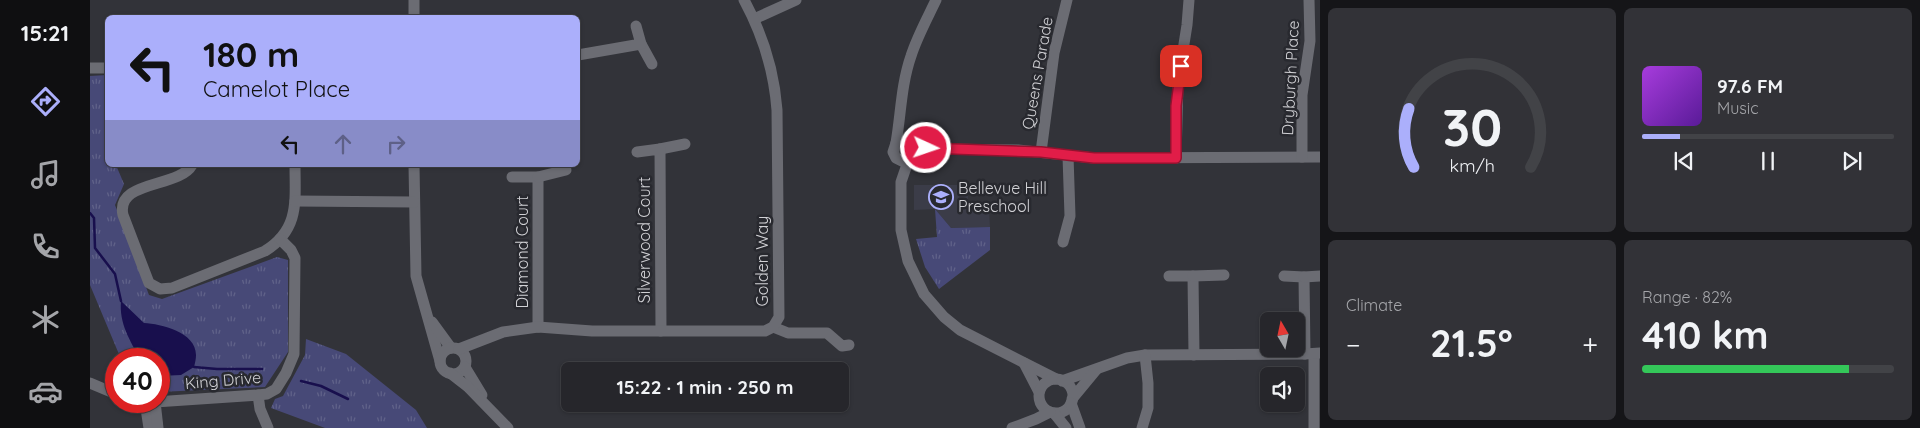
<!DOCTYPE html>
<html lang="en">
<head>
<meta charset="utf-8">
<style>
	body { margin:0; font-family:Quicksand,sans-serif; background:#323237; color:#f1f3f6; height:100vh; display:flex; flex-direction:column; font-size:19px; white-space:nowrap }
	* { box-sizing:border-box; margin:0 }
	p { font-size:16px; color:#a4a5a9 }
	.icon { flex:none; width:28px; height:28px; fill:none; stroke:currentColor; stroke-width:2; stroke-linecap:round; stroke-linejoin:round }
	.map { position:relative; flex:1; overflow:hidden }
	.sheet { display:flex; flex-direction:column; gap:8px; padding:8px; background:#151518; width:600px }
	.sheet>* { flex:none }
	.hud { position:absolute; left:15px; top:15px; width:475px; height:152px; border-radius:8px; box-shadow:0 1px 4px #0004,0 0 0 1px #424347; background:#abaffb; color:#111; overflow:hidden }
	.needle { width:32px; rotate:351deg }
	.fabs { position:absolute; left:1170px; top:312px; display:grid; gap:10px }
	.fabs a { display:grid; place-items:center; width:45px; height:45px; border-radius:8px; background:#26262b; box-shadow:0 1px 4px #0004,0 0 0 1px #424347; font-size:25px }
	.speed { position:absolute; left:15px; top:348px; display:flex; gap:10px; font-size:25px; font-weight:700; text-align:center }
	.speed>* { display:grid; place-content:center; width:65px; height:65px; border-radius:50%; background:#26262b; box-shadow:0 1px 4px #0004,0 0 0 1px #424347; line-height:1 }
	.speed .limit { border:8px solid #d22; background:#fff; color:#111 }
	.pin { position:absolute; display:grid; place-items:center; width:42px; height:42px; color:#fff; margin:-21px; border-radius:10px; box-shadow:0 2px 8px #0006 }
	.me { position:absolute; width:55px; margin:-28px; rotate:93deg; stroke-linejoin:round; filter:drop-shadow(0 0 4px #0008) }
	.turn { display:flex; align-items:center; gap:18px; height:105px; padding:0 15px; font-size:22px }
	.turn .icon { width:65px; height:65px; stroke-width:2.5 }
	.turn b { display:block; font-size:35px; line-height:42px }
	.lanes { display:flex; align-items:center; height:48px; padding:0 15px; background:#0003; justify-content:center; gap:25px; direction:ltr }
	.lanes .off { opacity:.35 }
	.big { font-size:38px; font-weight:700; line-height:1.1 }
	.sheet .tile { flex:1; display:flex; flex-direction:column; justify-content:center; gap:8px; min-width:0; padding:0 18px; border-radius:8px; background:#323237 }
	.sheet .dial { align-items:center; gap:0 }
	.dial svg { height:130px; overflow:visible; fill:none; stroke:#424347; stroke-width:7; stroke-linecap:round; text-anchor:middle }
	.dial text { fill:#f1f3f6; stroke:none }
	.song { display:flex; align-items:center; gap:15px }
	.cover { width:60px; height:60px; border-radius:8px; background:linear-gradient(135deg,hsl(280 70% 55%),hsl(270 70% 35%)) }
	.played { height:5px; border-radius:2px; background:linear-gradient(90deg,#abaffb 15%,#424347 15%) }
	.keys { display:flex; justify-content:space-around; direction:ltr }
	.heat { display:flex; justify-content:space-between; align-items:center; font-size:28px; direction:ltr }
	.charge { height:8px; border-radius:4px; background:linear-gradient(90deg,#34c759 82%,#424347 0) }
	.sheet .tiles { flex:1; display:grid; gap:8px; grid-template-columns:repeat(2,1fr) }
	.trip { position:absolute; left:471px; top:362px; width:288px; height:50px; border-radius:8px; background:#26262b; box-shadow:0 1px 4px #0004,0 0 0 1px #424347; font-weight:700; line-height:50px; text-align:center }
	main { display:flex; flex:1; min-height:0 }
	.dock { display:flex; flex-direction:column; width:90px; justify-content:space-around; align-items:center; background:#0f0f11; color:#a4a5a9 }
	.dock .icon { width:35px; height:35px }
	.dock .current { color:#abaffb }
	.dock b { font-size:22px; color:#f1f3f6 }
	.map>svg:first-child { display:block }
	.built { fill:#3b3c48 }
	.park { fill:url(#park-tufts) }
	.water { fill:#180f4d }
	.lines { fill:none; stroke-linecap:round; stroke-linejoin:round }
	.stream { stroke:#180f4d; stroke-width:2.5 }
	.minor { stroke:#6b6c73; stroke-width:11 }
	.route-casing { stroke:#92132f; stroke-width:12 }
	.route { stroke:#e11d48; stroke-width:9 }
	.labels { text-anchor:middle; stroke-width:5; stroke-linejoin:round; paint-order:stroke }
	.street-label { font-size:16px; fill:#d1d1d5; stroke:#28292f }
	.poi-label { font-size:16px; fill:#d1d1d5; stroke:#28292f; text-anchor:start }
</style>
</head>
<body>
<main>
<nav class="dock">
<b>15:21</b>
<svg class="icon current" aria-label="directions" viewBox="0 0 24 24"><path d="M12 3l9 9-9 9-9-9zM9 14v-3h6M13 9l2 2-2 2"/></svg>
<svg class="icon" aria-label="music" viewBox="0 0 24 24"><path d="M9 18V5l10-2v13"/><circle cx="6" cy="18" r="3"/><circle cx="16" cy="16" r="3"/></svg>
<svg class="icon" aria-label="phone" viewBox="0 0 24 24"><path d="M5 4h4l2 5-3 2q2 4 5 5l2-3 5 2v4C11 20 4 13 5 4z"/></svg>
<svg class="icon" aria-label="climate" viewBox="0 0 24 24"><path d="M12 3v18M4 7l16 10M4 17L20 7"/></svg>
<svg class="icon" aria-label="car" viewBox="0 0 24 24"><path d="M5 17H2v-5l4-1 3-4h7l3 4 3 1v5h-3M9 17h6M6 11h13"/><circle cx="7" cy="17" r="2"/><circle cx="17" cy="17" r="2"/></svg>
</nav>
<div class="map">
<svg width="1230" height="428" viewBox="0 0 1230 428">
	<defs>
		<pattern id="park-tufts" width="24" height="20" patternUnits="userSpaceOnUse" patternTransform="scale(1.25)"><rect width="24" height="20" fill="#474977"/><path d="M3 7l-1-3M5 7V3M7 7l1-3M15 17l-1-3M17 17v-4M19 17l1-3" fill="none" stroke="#606289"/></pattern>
	</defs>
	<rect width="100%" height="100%" fill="#323339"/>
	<polygon class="built" points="824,185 878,185 878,208 899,208 900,227 861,228 845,209 824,210"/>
	<g class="park">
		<polygon points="17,75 17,132 14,134 17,143 18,165 26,165 34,184 25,205 59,295 72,299 187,257 198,260 198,352 175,387 69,392 69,359 31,359 0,285 0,76"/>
		<polygon points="845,209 861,228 900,227 900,250 849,289 835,267 826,239 847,237"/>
		<polygon points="216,339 256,354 326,410 337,428 235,428 181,408 185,399 193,396 215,355"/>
	</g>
	<path class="water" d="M31,301L54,323C71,324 106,332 106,355C106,359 105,363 104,367L91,375L69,376V359H50C40,340 29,324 31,301Z"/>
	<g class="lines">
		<g class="stream">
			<polyline points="0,213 4,218 5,248 25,274 31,301"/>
			<polyline points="104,367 127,369 172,369"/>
			<polyline points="211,381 231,386 258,399"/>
		</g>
		<g class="minor">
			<polyline points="324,18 324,0"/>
			<polyline points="664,19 706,0"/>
			<polyline points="551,44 562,64"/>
			<polyline points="488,55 551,44 546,26"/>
			<polyline points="0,68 18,68"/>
			<path d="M806,143C811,114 811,85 821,56C827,37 837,19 846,0"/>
			<polyline points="820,145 843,149 928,150 1004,158 1230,157"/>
			<polyline points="570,149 595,144"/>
			<polyline points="547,152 570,149 571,331"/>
			<polyline points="951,152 964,53 977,0"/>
			<polyline points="1212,157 1212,95 1220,41 1219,0"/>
			<polyline points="1086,158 1088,82 1097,25 1099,0"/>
			<polyline points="819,159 812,161 806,158 803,152 806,143 816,142 820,145 822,150 811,182 811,230 818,261 834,294 854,317 870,330 966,379"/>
			<path d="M102,165C89,188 25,180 33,215L59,283L70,289L82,288L175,251C210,229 205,201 205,165"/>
			<polyline points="324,165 326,276 350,361"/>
			<polyline points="422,177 448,177 448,327"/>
			<polyline points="448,177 476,170"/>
			<polyline points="205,201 324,202"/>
			<polyline points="973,242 980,216 978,156"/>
			<polyline points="1079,276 1103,276 1104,355"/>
			<polyline points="1103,276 1134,275"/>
			<polyline points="1194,276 1214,277 1215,354"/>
			<polyline points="1214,277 1230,276"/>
			<polyline points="342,322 361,348"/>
			<polyline points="683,327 698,333 737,333 752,346 759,345"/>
			<circle cx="363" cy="361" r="13"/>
			<path d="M369,349L413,332L448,327L502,331H675L683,327L689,317L687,110C684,70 673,35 654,0"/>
			<polyline points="1224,354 1224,428"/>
			<polyline points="934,363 949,392"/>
			<polyline points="375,367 392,395"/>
			<polyline points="360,373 378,387 418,428"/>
			<circle cx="966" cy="396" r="17"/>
			<polyline points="972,381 1037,358 1055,355 1215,354 1230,353"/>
			<polyline points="0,383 26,394"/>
			<polyline points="168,395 170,409 178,428"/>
			<polyline points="982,399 1006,370"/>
			<polyline points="43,401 65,402 168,395 177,394 186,389 196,373 204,354 205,258 201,250 190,239"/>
			<polyline points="55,402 59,428"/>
			<polyline points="65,402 68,428"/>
			<polyline points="981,403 990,428"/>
			<polyline points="964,413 976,428"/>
			<polyline points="922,428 946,419 960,412"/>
			<polyline points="1052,428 1058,408 1058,383 1055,355"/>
		</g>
	</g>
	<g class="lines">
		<defs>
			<polyline id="route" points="836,148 951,152 1004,158 1086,158 1086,106 1091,66"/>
		</defs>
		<use href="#route" class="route-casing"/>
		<use href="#route" class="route"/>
	</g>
	<defs>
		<symbol id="school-ring" viewBox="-11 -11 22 22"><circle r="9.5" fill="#28292f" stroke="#abaffb" stroke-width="1.5"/><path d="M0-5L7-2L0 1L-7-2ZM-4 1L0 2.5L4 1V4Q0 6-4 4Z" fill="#abaffb"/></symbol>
	</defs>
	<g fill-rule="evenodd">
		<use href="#school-ring" x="837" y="183" width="28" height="28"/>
	</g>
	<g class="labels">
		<g class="street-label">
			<text transform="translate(947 73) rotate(-80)" y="6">Queens Parade</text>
			<text transform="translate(1200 78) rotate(-87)" y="6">Dryburgh Place</text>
			<text transform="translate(554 240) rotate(-90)" y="6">Silverwood Court</text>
			<text transform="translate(432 252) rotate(-90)" y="6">Diamond Court</text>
			<text transform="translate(672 261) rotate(-90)" y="6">Golden Way</text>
			<text transform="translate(133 380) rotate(-5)" y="6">King Drive</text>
		</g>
		<g class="poi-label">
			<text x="868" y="194">Bellevue Hill<tspan x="868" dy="18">Preschool</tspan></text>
		</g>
	</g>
</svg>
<div class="fabs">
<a><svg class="needle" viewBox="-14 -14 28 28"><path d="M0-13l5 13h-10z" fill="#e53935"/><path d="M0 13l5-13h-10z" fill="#a4a5a9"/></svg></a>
<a><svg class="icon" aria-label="sound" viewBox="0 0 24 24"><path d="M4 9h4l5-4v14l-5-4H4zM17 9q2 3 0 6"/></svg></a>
</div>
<div class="speed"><div class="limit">40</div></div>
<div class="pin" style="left:1091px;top:66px;background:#d93025"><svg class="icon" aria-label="arrive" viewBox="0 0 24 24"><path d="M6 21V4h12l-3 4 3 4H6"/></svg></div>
<svg class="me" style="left:836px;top:148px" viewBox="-20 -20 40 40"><circle r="17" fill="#e11d48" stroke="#fff" stroke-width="3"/><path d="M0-11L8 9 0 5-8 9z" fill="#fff"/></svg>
<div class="trip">15:22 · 1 min · 250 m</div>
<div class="hud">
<div class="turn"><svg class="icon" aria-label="left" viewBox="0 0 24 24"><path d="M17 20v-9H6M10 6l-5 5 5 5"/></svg><div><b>180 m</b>Camelot Place</div></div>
<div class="lanes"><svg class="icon" aria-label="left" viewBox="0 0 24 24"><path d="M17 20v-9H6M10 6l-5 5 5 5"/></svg><svg class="icon off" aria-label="ahead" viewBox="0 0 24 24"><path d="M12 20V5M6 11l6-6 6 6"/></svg><svg class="icon off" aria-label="right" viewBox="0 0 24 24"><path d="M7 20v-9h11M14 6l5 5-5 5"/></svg></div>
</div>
</div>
<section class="sheet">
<div class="tiles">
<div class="tile dial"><svg viewBox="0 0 100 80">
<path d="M14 69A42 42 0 1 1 86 69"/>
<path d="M14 69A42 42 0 0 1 11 33" stroke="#abaffb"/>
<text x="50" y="56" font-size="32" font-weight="700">30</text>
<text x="50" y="72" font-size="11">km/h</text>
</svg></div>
<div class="tile">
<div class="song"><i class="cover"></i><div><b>97.6 FM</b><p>Music</p></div></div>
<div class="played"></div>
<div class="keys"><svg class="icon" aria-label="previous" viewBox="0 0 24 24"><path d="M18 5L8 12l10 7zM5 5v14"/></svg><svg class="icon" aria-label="pause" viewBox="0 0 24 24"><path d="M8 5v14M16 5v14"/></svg><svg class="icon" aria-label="next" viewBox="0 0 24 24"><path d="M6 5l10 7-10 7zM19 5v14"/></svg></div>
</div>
<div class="tile"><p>Climate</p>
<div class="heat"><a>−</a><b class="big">21.5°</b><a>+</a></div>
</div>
<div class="tile"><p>Range · 82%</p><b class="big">410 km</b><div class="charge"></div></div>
</div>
</section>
</main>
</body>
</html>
